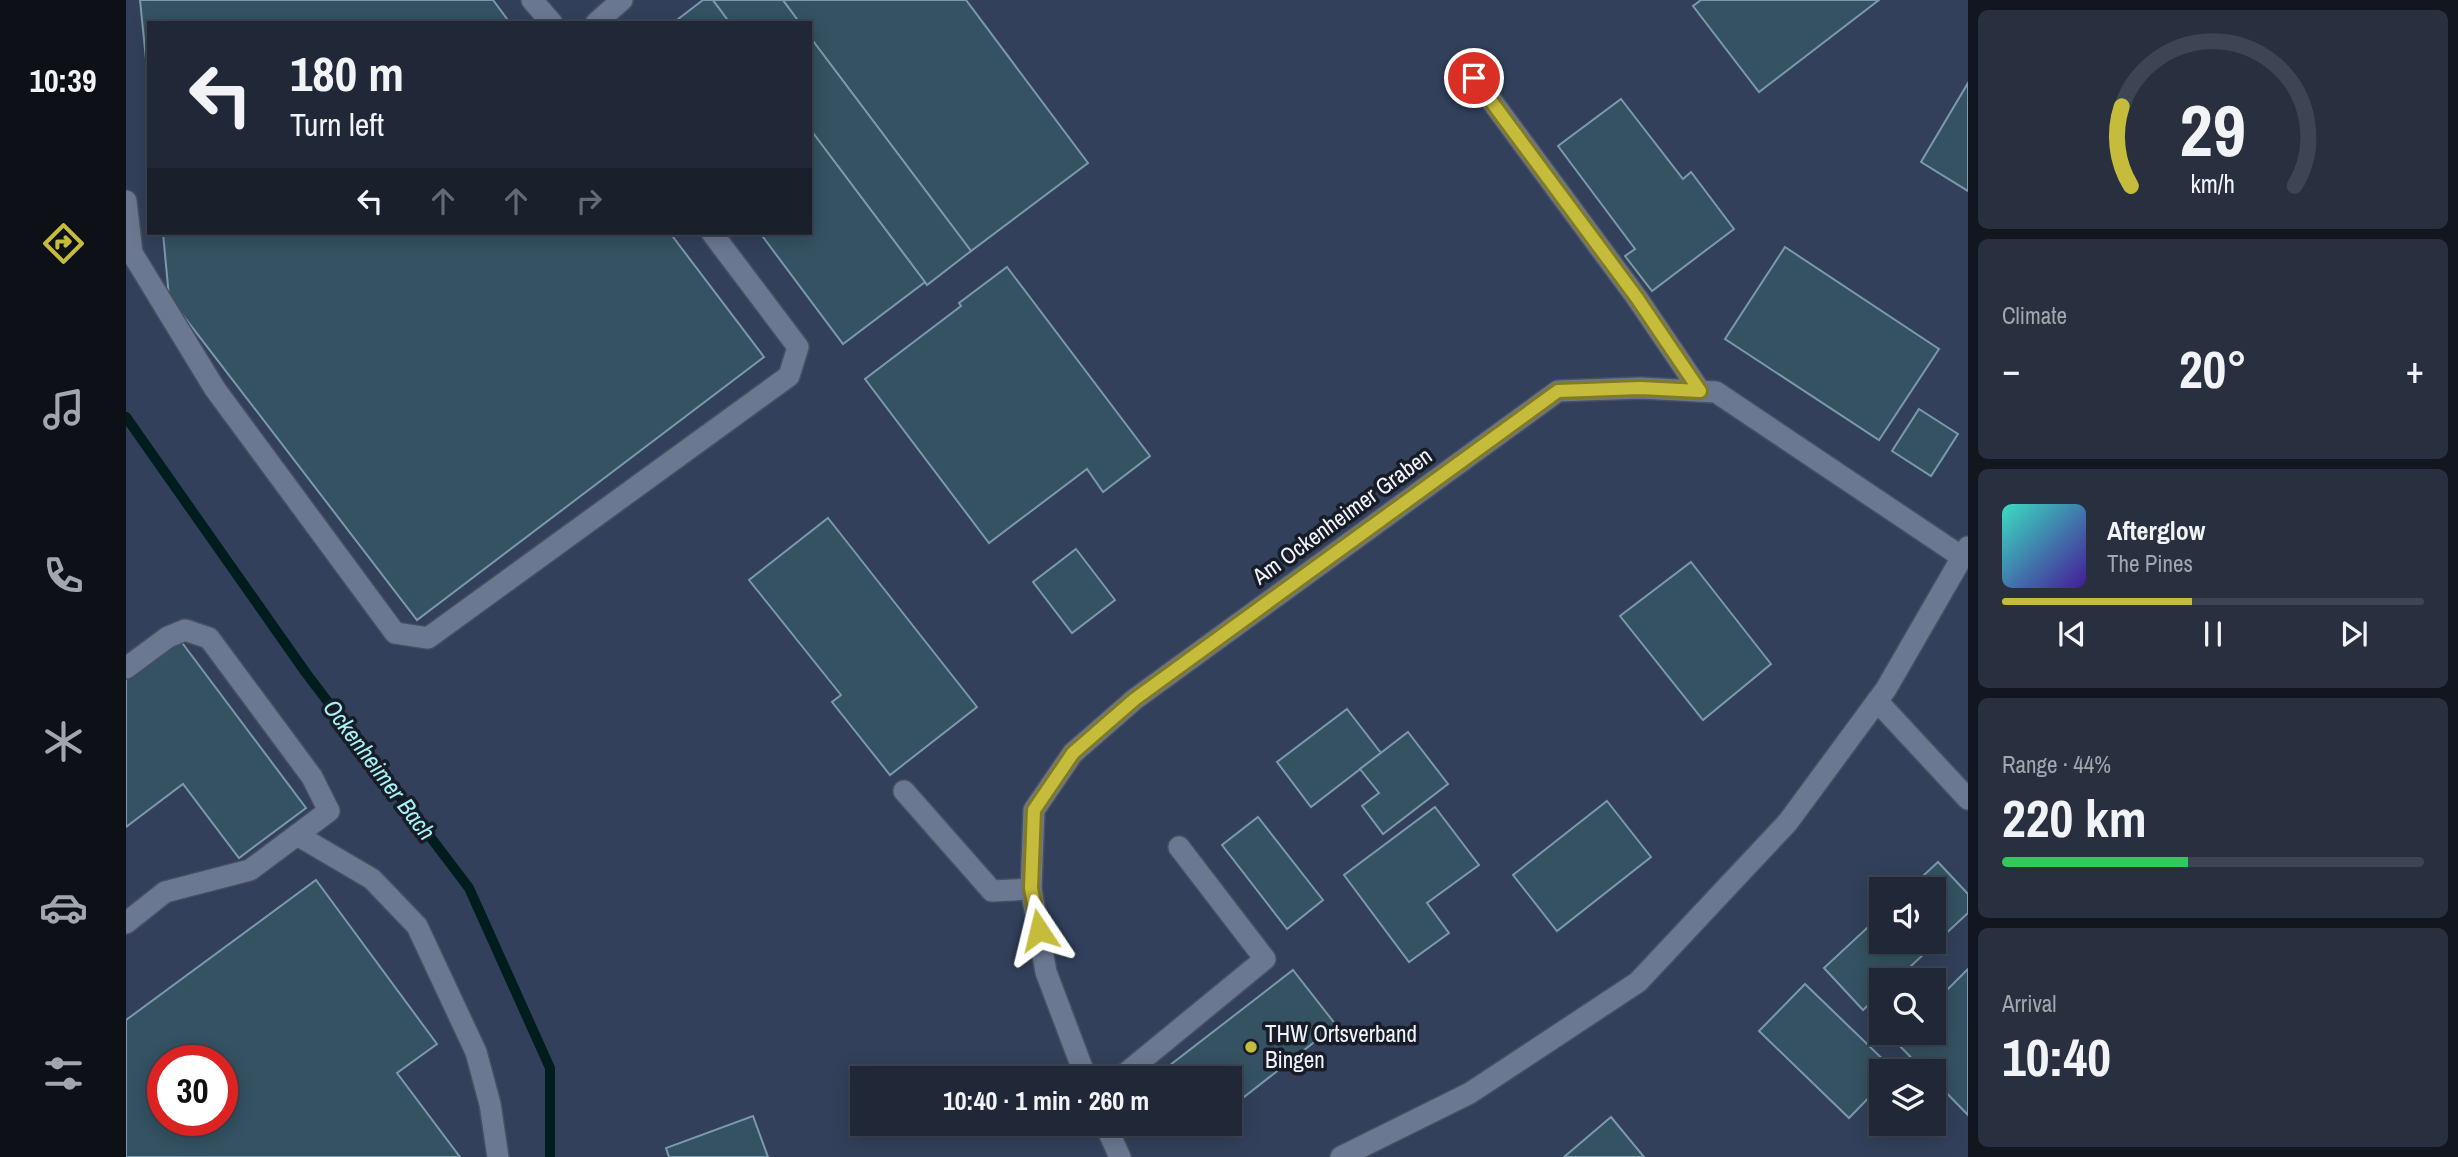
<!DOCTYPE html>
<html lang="en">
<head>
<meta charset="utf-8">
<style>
	body { margin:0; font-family:"Archivo Narrow",sans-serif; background:#283040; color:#f1f3f6; height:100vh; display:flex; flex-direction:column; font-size:26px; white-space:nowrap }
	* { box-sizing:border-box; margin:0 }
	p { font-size:23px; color:#a2a6ae }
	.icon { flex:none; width:38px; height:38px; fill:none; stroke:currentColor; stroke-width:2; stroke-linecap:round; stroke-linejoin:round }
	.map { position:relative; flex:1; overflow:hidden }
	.sheet { display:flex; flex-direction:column; gap:10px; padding:10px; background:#12161f; width:490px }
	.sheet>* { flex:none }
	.guide { position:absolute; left:21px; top:21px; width:665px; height:214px; border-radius:0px; box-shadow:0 4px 18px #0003,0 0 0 2px #3d4453; background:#202838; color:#f1f3f6; overflow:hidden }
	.buttons { position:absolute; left:1743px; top:877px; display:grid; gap:14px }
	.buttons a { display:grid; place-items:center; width:77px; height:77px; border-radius:0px; background:#202838; box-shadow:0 4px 18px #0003,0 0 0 2px #3d4453; font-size:35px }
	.speed { position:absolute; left:21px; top:1045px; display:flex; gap:14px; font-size:35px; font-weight:700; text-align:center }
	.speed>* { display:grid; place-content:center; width:91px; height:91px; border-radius:50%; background:#202838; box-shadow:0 4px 18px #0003,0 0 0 2px #3d4453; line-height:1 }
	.speed .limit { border:10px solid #d22; background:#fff; color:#111 }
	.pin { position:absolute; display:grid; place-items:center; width:60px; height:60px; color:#fff; margin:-30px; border:4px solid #fff; border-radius:50%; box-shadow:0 2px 7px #0007 }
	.me { position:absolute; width:77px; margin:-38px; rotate:350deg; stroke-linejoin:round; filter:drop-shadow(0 0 5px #0008) }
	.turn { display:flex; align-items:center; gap:24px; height:147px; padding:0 28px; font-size:32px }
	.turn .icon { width:91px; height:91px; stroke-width:2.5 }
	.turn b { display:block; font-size:49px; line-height:60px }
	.lanes { display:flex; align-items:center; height:66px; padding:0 28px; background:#0003; justify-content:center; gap:35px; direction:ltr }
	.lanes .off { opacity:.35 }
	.big { font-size:52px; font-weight:700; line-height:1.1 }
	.sheet .widget { flex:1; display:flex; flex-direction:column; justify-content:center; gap:10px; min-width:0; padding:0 24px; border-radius:10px; background:#283040 }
	.sheet .dial { align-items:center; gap:0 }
	.dial svg { height:182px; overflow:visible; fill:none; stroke:#3d4453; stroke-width:7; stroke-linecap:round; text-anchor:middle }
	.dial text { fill:#f1f3f6; stroke:none }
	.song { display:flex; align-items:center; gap:21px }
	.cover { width:84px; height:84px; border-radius:10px; background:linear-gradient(135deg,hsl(170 70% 55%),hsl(260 70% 35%)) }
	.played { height:7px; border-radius:4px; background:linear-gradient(90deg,#c6bc3c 45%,#3d4453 45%) }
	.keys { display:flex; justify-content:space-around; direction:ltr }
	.heat { display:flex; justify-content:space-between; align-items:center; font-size:38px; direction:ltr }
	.charge { height:10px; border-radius:5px; background:linear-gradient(90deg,#34c759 44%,#3d4453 0) }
	.trip { position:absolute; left:724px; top:1066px; width:392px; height:70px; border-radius:0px; background:#202838; box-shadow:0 4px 18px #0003,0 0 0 2px #3d4453; font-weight:700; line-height:70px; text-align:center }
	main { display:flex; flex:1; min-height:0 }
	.dock { display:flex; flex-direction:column; width:126px; justify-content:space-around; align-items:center; background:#0d1016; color:#a2a6ae }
	.dock .icon { width:49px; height:49px }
	.dock .on { color:#c6bc3c }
	.dock b { font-size:32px; color:#f1f3f6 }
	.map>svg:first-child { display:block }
	.built { fill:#32405b; fill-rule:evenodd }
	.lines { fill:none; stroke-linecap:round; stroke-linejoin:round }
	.stream { stroke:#001d1e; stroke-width:10 }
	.building { fill:#345262; stroke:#7a99aa; stroke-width:2; fill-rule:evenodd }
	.minor-casing { stroke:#485061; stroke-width:24 }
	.minor { stroke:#6b7891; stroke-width:21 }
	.route-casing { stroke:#817a27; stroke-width:18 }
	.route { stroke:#c6bc3c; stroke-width:12 }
	.poi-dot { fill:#c6bc3c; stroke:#171c27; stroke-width:2.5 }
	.labels { text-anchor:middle; stroke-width:7; stroke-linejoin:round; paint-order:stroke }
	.street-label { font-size:23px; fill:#f1f5fe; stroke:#171c27 }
	.poi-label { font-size:23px; fill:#f1f5fe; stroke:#171c27; text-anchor:start }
	.water-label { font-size:24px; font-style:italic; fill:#a6f2f6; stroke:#171c27 }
</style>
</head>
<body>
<main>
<nav class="dock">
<b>10:39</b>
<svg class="icon on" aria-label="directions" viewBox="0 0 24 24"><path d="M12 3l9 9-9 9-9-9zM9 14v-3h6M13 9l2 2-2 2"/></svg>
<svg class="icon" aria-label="music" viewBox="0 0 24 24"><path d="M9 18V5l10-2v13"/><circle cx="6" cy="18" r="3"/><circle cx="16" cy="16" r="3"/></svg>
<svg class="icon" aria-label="phone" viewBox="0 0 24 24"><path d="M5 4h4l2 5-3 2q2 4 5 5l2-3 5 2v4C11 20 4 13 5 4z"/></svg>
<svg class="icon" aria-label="climate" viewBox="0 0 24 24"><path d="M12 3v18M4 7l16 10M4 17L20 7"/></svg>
<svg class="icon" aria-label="car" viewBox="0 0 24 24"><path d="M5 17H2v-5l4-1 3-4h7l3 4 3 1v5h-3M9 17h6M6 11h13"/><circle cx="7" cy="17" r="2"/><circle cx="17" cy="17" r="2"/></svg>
<svg class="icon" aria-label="filters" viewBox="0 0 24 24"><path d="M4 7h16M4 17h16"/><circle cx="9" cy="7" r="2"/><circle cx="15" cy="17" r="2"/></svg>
</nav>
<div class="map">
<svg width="1842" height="1157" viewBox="0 0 1842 1157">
	<rect width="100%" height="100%" fill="#2a354b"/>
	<path class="built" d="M0,0H1842V1157H0ZM23,23H684V233H23ZM1755,889H1808V942H1755ZM1755,980H1808V1032H1755ZM37,1060H96V1120H37ZM1755,1071H1808V1124H1755ZM737,1078H1104V1124H737Z"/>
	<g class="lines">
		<polyline class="stream" points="0,417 180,673 343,888 424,1068 424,1157"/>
	</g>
	<g class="building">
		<polygon points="14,0 367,0 384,23 23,23 23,89"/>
		<polygon points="577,0 587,0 604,23 547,23"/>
		<polygon points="587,0 657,0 674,23 604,23"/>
		<polygon points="657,0 840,0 962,163 845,251 684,37 684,23 674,23"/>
		<polygon points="1575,0 1753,0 1633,92 1567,6"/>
		<polygon points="684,37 845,251 801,285 684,129"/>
		<polygon points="1842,83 1842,191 1795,162"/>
		<polygon points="1495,99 1557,179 1565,172 1608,229 1526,291 1499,256 1509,249 1432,146"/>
		<polygon points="684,129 799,282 717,344 634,233 684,233"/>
		<polygon points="37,233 544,233 638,357 291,620 43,297"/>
		<polygon points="1659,247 1813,349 1753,440 1599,339"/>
		<polygon points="881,267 1024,456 977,492 961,469 863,543 739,379 835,306 833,303"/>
		<polygon points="1793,409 1832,434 1805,476 1766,451"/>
		<polygon points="702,518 851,707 764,775 706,702 715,695 623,580"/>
		<polygon points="950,549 989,600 946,633 907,582"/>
		<polygon points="1565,562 1645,664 1577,720 1494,616"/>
		<polygon points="54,640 180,808 113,858 57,784 0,827 0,680"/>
		<polygon points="1221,709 1255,753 1185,807 1151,762"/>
		<polygon points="1282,732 1322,784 1257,834 1236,806 1253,793 1234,769"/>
		<polygon points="1481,801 1525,857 1431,931 1387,875"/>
		<polygon points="1309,807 1353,865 1301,903 1323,933 1283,962 1218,875"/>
		<polygon points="1132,817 1197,900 1161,929 1096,845"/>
		<polygon points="1812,862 1842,894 1842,913 1770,980 1755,980 1755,993 1737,1010 1698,968 1755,915 1755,942 1808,942 1808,889 1783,889"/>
		<path d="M190,880L311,1044L271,1073L334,1157H0V1020ZM37,1060H96V1120H37Z"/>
		<polygon points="1842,969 1842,1115 1808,1080 1808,1071 1798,1071 1769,1041 1778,1032 1808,1032 1808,1003"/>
		<polygon points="1167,970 1210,1025 1104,1108 1104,1078 1046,1078 1039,1069"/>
		<polygon points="1679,984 1769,1071 1755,1071 1755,1085 1723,1118 1633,1031"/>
		<polygon points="627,1116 642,1157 543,1157 540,1148"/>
		<polygon points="1485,1117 1518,1157 1438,1157"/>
	</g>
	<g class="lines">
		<defs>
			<g id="minor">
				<polyline points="406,0 426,23"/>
				<polyline points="470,23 496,0"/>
				<polyline points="1348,77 1511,298 1574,391"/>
				<polyline points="0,201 6,253 89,389 269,633 302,638 663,376 672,347 586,233"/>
				<polyline points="0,668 42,637 59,630 83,638 186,777 203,811 124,870 39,892 0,923"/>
				<polyline points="1751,701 1842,799"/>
				<polyline points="778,791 866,891 905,889"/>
				<polyline points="171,835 246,879 291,926 350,1052 364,1104 372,1157"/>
				<polyline points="960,1078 920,972 905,889 908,810 947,753 1009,699 1432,391 1514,388 1590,392 1836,557"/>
				<polyline points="994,1078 1139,959 1053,847"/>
				<polyline points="979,1124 994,1157"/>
				<polyline points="1215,1157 1344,1093 1512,982 1662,822 1760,689 1842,547"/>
			</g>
		</defs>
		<use href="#minor" class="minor-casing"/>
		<use href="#minor" class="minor"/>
	</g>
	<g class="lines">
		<defs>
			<polyline id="route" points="913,930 905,888 908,810 947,753 1009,699 1432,391 1514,388 1574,391 1511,298 1348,78"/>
		</defs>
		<use href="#route" class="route-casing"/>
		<use href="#route" class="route"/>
	</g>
	<circle class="poi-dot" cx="1125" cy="1047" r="7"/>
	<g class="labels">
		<g class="street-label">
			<text transform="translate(1216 516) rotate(-36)" y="8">Am Ockenheimer Graben</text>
		</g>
		<g class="poi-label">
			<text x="1139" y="1042">THW Ortsverband<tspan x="1139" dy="26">Bingen</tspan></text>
		</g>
		<g class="water-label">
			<text transform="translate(253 770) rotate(53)" y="8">Ockenheimer Bach</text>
		</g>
	</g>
</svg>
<div class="buttons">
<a><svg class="icon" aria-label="sound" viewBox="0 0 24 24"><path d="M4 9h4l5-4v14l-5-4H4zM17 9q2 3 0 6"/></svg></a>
<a><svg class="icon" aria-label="search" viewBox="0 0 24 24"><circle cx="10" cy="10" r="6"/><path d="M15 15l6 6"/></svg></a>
<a><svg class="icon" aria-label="layers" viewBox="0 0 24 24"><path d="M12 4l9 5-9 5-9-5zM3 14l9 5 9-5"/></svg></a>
</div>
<div class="speed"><div class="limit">30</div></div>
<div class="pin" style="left:1348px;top:78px;background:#d93025"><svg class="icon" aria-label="arrive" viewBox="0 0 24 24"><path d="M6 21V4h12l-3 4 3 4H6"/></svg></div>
<svg class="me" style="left:913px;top:930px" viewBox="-20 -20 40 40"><path d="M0-17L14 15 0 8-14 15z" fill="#c6bc3c" stroke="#fff" stroke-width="4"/></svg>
<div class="trip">10:40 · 1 min · 260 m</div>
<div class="guide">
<div class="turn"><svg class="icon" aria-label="left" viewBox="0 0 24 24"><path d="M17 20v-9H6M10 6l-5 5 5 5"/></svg><div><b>180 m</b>Turn left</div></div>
<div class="lanes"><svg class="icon" aria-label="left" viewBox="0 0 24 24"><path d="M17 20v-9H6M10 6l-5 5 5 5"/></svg><svg class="icon off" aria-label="ahead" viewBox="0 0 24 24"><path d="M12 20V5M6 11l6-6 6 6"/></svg><svg class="icon off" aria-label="ahead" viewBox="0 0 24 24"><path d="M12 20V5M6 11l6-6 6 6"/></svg><svg class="icon off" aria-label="right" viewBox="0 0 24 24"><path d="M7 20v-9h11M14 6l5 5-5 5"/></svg></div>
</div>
</div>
<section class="sheet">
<div class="widget dial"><svg viewBox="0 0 100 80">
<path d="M14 69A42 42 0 1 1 86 69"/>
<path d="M14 69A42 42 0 0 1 10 34" stroke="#c6bc3c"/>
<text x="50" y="56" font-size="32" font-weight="700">29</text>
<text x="50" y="72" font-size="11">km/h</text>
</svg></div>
<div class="widget"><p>Climate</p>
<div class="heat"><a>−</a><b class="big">20°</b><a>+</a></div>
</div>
<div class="widget">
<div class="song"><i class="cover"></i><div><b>Afterglow</b><p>The Pines</p></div></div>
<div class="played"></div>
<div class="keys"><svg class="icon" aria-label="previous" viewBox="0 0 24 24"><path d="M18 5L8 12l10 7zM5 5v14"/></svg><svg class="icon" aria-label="pause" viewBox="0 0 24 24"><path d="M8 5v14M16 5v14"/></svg><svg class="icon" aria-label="next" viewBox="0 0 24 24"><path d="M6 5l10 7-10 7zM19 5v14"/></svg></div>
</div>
<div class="widget"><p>Range · 44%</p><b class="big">220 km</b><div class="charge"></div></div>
<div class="widget"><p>Arrival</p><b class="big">10:40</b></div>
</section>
</main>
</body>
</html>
